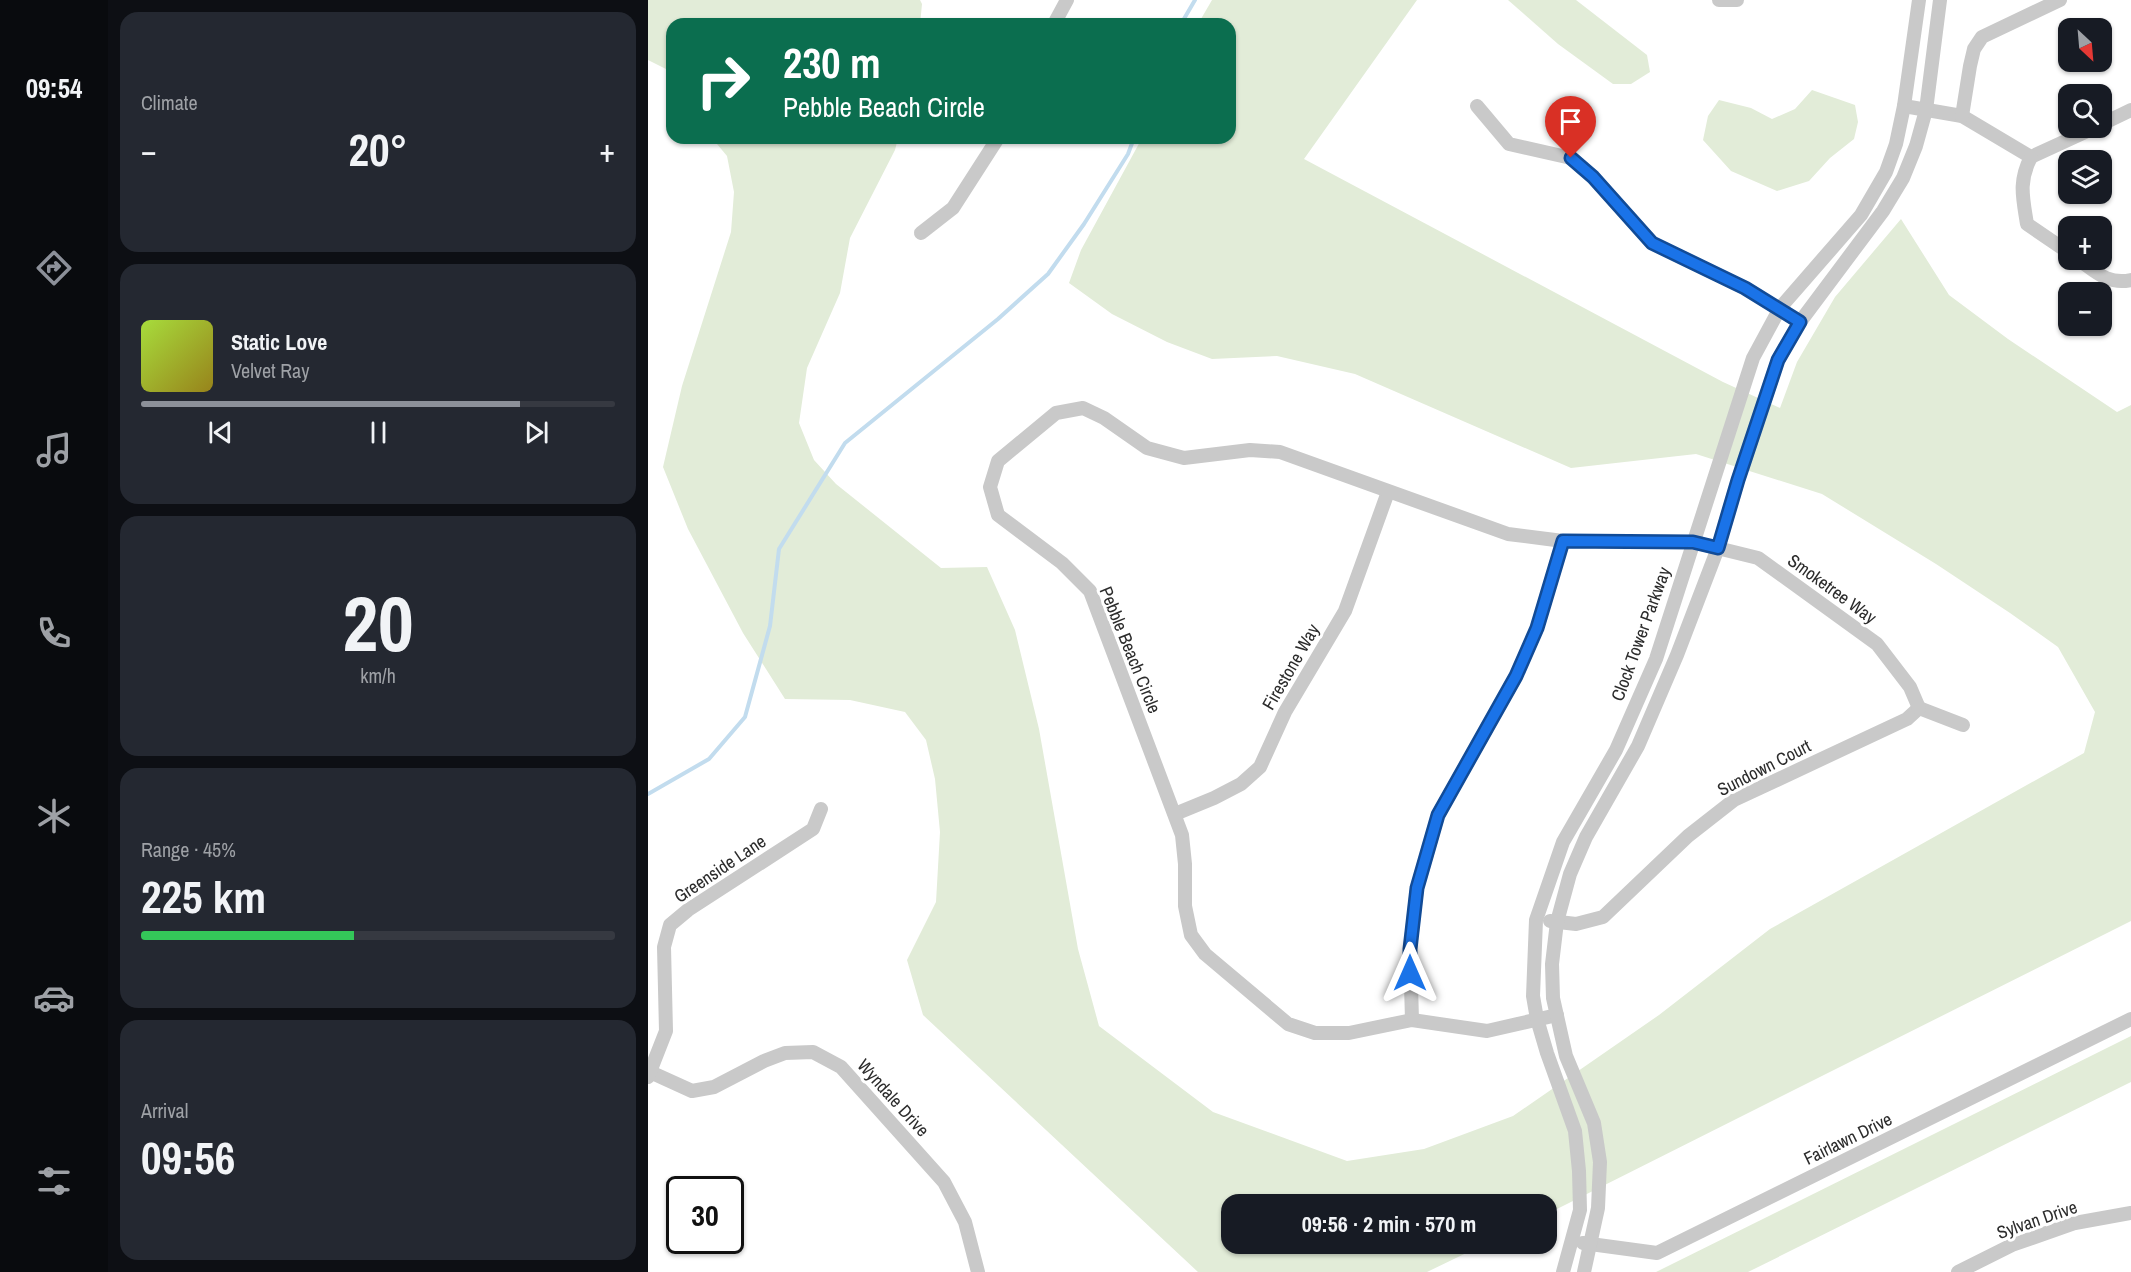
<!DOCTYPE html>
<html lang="en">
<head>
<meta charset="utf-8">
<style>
	body { margin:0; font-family:"Archivo Narrow",sans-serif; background:#242831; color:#f1f3f6; height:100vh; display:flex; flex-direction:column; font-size:22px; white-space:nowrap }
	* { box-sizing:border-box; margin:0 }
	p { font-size:20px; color:#9ea1a6 }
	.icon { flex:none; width:33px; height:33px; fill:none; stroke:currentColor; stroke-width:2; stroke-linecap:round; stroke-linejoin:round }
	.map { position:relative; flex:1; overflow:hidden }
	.sheet { display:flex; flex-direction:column; gap:12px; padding:12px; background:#0d0f14; width:540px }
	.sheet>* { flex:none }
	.guide { position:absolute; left:18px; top:18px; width:570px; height:126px; border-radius:18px; box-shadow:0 2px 4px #0004; background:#0b6e4f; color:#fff; overflow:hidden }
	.needle { width:39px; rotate:154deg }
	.fabs { position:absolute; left:1410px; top:18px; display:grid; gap:12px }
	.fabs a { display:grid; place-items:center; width:54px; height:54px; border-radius:12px; background:#171b24; box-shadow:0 2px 4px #0004; font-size:30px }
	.speed { position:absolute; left:18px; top:1176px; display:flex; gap:12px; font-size:30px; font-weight:700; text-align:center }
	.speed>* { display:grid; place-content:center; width:78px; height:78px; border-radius:50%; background:#171b24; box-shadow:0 2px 4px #0004; line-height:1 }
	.speed .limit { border:3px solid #111; border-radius:9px; background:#fff; color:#111 }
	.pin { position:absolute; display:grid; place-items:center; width:51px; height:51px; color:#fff; margin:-62px -26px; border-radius:50% 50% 50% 0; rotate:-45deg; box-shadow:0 0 6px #0007 }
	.pin .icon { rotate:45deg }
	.me { position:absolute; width:66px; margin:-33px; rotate:0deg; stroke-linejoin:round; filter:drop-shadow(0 0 4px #0008) }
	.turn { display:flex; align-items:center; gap:21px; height:126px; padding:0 18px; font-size:27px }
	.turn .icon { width:78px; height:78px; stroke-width:2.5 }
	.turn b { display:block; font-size:42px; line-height:51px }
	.big { font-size:45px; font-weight:700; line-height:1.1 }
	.sheet .card { flex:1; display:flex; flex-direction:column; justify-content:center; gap:9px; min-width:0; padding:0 21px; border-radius:18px; background:#242831 }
	.sheet .dial { align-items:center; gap:0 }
	.dial b { font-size:78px; line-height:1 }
	.song { display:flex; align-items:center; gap:18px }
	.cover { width:72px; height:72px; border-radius:9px; background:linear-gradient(135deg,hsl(80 70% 55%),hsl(50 70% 35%)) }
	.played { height:6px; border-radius:3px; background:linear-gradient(90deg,#8c9099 80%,#363941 80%) }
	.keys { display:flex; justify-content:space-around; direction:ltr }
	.heat { display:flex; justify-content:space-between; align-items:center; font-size:33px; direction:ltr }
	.charge { height:9px; border-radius:4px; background:linear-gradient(90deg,#34c759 45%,#363941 0) }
	.trip { position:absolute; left:573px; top:1194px; width:336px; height:60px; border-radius:18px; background:#171b24; box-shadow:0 2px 4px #0004; font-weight:700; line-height:60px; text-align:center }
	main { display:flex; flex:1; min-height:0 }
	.dock { display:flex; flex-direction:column; width:108px; justify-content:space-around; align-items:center; background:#090b0e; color:#9ea1a6 }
	.dock .icon { width:42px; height:42px }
	.dock .selected { color:#8c9099 }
	.dock b { font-size:27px; color:#f1f3f6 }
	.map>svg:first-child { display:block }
	.green { fill:#e2ecd8 }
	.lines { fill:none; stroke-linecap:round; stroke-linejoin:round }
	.stream { stroke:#c2dcee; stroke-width:4 }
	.minor { stroke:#c9c9c9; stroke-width:14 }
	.route-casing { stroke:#114b97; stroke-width:15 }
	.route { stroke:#1a73e8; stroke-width:10 }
	.labels { text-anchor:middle; stroke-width:6; stroke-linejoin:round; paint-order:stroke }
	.street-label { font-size:18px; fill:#2c2c2c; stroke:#fff }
</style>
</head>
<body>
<main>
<nav class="dock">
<b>09:54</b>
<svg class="icon selected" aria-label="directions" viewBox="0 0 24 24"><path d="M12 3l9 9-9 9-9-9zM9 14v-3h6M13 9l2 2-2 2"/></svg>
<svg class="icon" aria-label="music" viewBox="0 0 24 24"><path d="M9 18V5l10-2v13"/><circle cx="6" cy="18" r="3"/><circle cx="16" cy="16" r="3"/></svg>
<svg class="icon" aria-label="phone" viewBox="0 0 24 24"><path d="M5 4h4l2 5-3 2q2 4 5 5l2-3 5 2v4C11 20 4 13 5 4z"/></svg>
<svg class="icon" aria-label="climate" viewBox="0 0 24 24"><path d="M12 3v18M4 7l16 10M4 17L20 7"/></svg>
<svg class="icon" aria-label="car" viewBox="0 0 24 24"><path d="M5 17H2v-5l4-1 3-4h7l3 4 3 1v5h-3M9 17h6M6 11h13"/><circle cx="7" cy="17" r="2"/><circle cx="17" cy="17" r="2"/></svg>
<svg class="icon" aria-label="filters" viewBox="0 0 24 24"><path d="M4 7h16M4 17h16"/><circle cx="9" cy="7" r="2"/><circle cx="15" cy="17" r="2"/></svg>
</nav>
<section class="sheet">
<div class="card"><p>Climate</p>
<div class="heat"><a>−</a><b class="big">20°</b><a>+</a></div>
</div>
<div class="card">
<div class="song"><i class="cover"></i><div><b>Static Love</b><p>Velvet Ray</p></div></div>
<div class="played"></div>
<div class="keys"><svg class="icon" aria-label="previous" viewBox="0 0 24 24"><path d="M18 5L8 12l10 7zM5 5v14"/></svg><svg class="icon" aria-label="pause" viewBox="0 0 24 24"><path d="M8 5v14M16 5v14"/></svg><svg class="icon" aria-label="next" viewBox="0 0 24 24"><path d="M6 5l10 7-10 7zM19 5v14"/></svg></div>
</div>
<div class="card dial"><b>20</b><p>km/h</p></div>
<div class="card"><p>Range · 45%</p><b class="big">225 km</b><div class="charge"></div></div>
<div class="card"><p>Arrival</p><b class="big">09:56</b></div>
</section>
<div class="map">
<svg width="1483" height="1272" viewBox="0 0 1483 1272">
	<rect width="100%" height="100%" fill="#fff"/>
	<g class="green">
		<polygon points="0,0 272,0 274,4 272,24 24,24 24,78 20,70 0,60"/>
		<polygon points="564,0 769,0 656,159 1075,382 1132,408 1149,362 1187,297 1253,219 1301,295 1360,339 1469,412 1483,405 1483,921 899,1214 898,1204 584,1204 584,1244 837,1244 779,1272 550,1272 275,1015 259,960 288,902 292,832 287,779 278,740 257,712 202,700 137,699 95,633 40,529 15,467 34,386 83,232 86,192 79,156 64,138 250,138 247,150 202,238 192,293 159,368 151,423 166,460 188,484 293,568 339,567 367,630 391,729 430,949 451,1026 565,1112 699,1161 776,1149 865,1116 1011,1015 1122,929 1436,753 1447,712 1410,647 1362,613 1288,564 1174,494 1048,454 923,468 707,374 629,356 564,359 519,342 464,314 421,283 433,250 494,138 582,138 582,24 550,24"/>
		<polygon points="860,0 928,0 999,55 1002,72 983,84 965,84 910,44"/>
		<polygon points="1164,90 1207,105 1210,122 1206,139 1182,158 1161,181 1129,191 1083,171 1055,140 1060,116 1071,100 1103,108 1124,119 1147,109"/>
		<polygon points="1483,1036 1483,1082 1100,1272 1008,1272"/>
	</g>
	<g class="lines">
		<g class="stream">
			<polyline points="533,24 547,0"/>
			<polyline points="0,794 61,759 97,717 122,626 131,549 197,443 350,319 400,274 436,224 480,154 486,138"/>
		</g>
		<g class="minor">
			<polyline points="1071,0 1089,0"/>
			<polyline points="406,24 419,0"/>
			<polyline points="829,106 861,144 923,158 945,177 1004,243 1097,288 1152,322"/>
			<polyline points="1256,106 1314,116 1383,157 1446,128"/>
			<polyline points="1314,116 1322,66 1326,49 1334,37 1412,0"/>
			<polyline points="1454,124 1483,110"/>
			<path d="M1383,157C1370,182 1375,198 1379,224L1420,252"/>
			<polyline points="273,233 305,208 350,138"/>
			<path d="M1431,260C1448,272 1460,285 1483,280"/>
			<polyline points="1271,708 1315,725"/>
			<polyline points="527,814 566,798 593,784 612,767 637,712 697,611 740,492"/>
			<polyline points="902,921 928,924 955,917 1040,836 1086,800 1259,719 1271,708"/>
			<polyline points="909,1015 839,1031 764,1020 701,1033 667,1033 640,1024 557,954 543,935 537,906 537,864 534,835 442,591 414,563 350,515 342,487 350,461 408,413 435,408 456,418 499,448 536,458 602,450 632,452 860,534 915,541 1045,542 1110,558 1229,644 1262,687 1271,708"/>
			<polyline points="764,1020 762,949 769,888 790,815 868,676 889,628 915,541"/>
			<polyline points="2,1072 44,1091 66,1087 116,1061 137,1053 165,1052 193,1067 296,1182 317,1222 330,1272"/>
			<polyline points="0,1077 18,1031 16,947 22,925 40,910 165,829 173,809"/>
			<polyline points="935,1243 1009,1253 1483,1019"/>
			<polyline points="915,1272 932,1210 931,1171 927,1131 899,1053 889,1019 885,996 888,920 915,842 968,750 1008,659 1105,358 1132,308 1213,215 1238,172 1248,144 1256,106 1271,0"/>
			<polyline points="936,1272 950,1208 952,1162 946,1123 918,1056 905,998 904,964 909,922 922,874 938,837 990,746 1029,655 1070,548 1090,480 1130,360 1152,322 1235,211 1255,178 1268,146 1278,110 1292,0"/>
			<polyline points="1310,1272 1364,1245 1427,1223 1483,1213"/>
		</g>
	</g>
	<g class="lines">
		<defs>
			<polyline id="route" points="762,973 762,949 769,888 790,815 868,676 889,628 915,541 1045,542 1070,548 1090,480 1130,360 1152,322 1097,288 1004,243 945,177 923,158"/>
		</defs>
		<use href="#route" class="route-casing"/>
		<use href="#route" class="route"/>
	</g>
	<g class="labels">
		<g class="street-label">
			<text transform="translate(1184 589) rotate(36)" y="6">Smoketree Way</text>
			<text transform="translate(993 634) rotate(-70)" y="6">Clock Tower Parkway</text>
			<text transform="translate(482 650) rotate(68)" y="6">Pebble Beach Circle</text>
			<text transform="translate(643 667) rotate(-60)" y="6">Firestone Way</text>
			<text transform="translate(1116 768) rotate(-27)" y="6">Sundown Court</text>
			<text transform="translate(72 869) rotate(-34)" y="6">Greenside Lane</text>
			<text transform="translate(245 1098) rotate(48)" y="6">Wyndale Drive</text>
			<text transform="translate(1200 1139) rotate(-26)" y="6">Fairlawn Drive</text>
			<text transform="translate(1389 1220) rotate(-19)" y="6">Sylvan Drive</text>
		</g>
	</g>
</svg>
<div class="fabs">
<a><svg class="needle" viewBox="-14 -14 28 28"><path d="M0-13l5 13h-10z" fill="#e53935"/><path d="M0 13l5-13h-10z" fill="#9ea1a6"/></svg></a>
<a><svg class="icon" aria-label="search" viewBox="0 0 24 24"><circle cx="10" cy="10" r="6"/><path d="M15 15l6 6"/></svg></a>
<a><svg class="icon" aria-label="layers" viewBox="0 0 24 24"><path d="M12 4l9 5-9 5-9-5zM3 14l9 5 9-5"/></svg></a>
<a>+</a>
<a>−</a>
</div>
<div class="speed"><div class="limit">30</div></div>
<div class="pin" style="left:923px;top:158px;background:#d93025"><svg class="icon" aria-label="arrive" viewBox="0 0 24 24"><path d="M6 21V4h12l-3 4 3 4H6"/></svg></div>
<svg class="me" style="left:762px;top:973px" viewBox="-20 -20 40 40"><path d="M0-17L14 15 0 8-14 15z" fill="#1a73e8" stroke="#fff" stroke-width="4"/></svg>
<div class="trip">09:56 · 2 min · 570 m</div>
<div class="guide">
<div class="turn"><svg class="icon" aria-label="right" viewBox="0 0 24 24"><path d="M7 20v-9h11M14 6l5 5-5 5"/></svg><div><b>230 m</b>Pebble Beach Circle</div></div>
</div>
</div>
</main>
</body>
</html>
